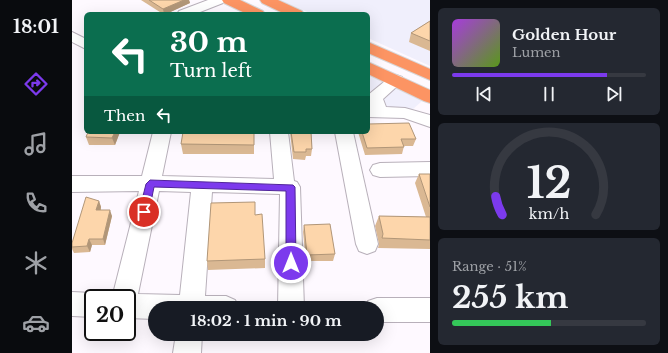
<!DOCTYPE html>
<html lang="en">
<head>
<meta charset="utf-8">
<style>
	body { margin:0; font-family:"Libre Baskerville",serif; background:#242831; color:#f1f3f6; height:100vh; display:flex; flex-direction:column; font-size:15px; white-space:nowrap }
	* { box-sizing:border-box; margin:0 }
	p { font-size:13px; color:#9ea1a6 }
	.icon { flex:none; width:22px; height:22px; fill:none; stroke:currentColor; stroke-width:2; stroke-linecap:round; stroke-linejoin:round }
	.map { position:relative; flex:1; overflow:hidden }
	.sheet { display:flex; flex-direction:column; gap:8px; padding:8px; background:#0d0f14; width:238px }
	.sheet>* { flex:none }
	.top-card { position:absolute; left:12px; top:12px; width:286px; height:122px; border-radius:6px; box-shadow:0 4px 16px #0002; background:#0b6e4f; color:#fff; overflow:hidden }
	.speed { position:absolute; left:12px; top:289px; display:flex; gap:8px; font-size:20px; font-weight:700; text-align:center }
	.speed>* { display:grid; place-content:center; width:52px; height:52px; border-radius:50%; background:#171b24; box-shadow:0 4px 16px #0002; line-height:1 }
	.speed .limit { border:2px solid #111; border-radius:6px; background:#fff; color:#111 }
	.pin { position:absolute; display:grid; place-items:center; width:34px; height:34px; color:#fff; margin:-17px; border:2px solid #fff; border-radius:50%; box-shadow:0 1px 4px #0007 }
	.me { position:absolute; width:44px; margin:-22px; rotate:0deg; stroke-linejoin:round; filter:drop-shadow(0 0 3px #0008) }
	.turn { display:flex; align-items:center; gap:14px; height:84px; padding:0 20px; font-size:18px }
	.turn .icon { width:52px; height:52px; stroke-width:2.5 }
	.turn b { display:block; font-size:28px; line-height:34px }
	.then { display:flex; align-items:center; height:38px; padding:0 20px; background:#0003; gap:8px; font-size:15px }
	.big { font-size:30px; font-weight:700; line-height:1.1 }
	.sheet .card { flex:1; display:flex; flex-direction:column; justify-content:center; gap:6px; min-width:0; padding:0 14px; border-radius:6px; background:#242831 }
	.sheet .dial { align-items:center; gap:0 }
	.dial svg { height:104px; overflow:visible; fill:none; stroke:#363941; stroke-width:7; stroke-linecap:round; text-anchor:middle }
	.dial text { fill:#f1f3f6; stroke:none }
	.song { display:flex; align-items:center; gap:12px }
	.cover { width:48px; height:48px; border-radius:6px; background:linear-gradient(135deg,hsl(280 70% 55%),hsl(90 70% 35%)) }
	.played { height:4px; border-radius:2px; background:linear-gradient(90deg,#7c3aed 80%,#363941 80%) }
	.keys { display:flex; justify-content:space-around; direction:ltr }
	.charge { height:6px; border-radius:3px; background:linear-gradient(90deg,#34c759 51%,#363941 0) }
	.trip { position:absolute; left:76px; top:301px; width:236px; height:40px; border-radius:20px; background:#171b24; box-shadow:0 4px 16px #0002; font-weight:700; line-height:40px; text-align:center }
	main { display:flex; flex:1; min-height:0 }
	.tab-bar { display:flex; flex-direction:column; width:72px; justify-content:space-around; align-items:center; background:#090b0e; color:#9ea1a6 }
	.tab-bar .icon { width:28px; height:28px }
	.tab-bar .active { color:#7c3aed }
	.tab-bar b { font-size:18px; color:#f1f3f6 }
	.map>svg:first-child { display:block }
	.commercial { fill:#f0effc }
	.lines { fill:none; stroke-linecap:round; stroke-linejoin:round }
	.minor-casing { stroke:#b8b0ba; stroke-width:2 }
	.highway-casing { stroke:#d8d7d8; stroke-width:2 }
	.minor { fill:#fff; fill-rule:evenodd }
	.highway { fill:#fc9463; fill-rule:evenodd }
	.wall { fill:#dab893 }
	.shaded-wall { fill:#b19678 }
	.building { fill:#fdd6ab; stroke:#b19678 }
	.route { fill:#7c3aed; stroke:#51269a }
</style>
</head>
<body>
<main>
<nav class="tab-bar">
<b>18:01</b>
<svg class="icon active" aria-label="directions" viewBox="0 0 24 24"><path d="M12 3l9 9-9 9-9-9zM9 14v-3h6M13 9l2 2-2 2"/></svg>
<svg class="icon" aria-label="music" viewBox="0 0 24 24"><path d="M9 18V5l10-2v13"/><circle cx="6" cy="18" r="3"/><circle cx="16" cy="16" r="3"/></svg>
<svg class="icon" aria-label="phone" viewBox="0 0 24 24"><path d="M5 4h4l2 5-3 2q2 4 5 5l2-3 5 2v4C11 20 4 13 5 4z"/></svg>
<svg class="icon" aria-label="climate" viewBox="0 0 24 24"><path d="M12 3v18M4 7l16 10M4 17L20 7"/></svg>
<svg class="icon" aria-label="car" viewBox="0 0 24 24"><path d="M5 17H2v-5l4-1 3-4h7l3 4 3 1v5h-3M9 17h6M6 11h13"/><circle cx="7" cy="17" r="2"/><circle cx="17" cy="17" r="2"/></svg>
</nav>
<div class="map">
<svg width="358" height="353" viewBox="0 0 358 353">
	<rect width="100%" height="100%" fill="#fef9ff"/>
	<g class="commercial">
		<polygon points="208,0 358,0 358,66 296,38 296,14 240,14"/>
		<polygon points="296,75 350,101 341,109 296,107"/>
	</g>
	<g class="lines">
		<defs>
			<g id="minor">
				<polygon points="136,0 153,0 151,3 123,14 105,14 107,11"/>
				<polygon points="0,32 14,39 14,49 0,42"/>
				<polygon points="324,75 330,77 332,80 311,99 314,107 333,108 358,115 358,127 332,118 296,117 296,95 318,77"/>
				<path d="M81,132H99L90,176L202,179L198,132H216L222,181L225,182L228,187L232,308H206L208,194L140,192L133,296H154L163,300L167,308H83V319L55,318V298H40L67,191L0,192V176H70ZM87,191L119,192L108,295L66,294Z"/>
				<polygon points="263,132 281,132 306,244 303,251 295,254 287,251 284,244"/>
				<polygon points="358,162 358,176 308,177 301,175 298,170 301,165 308,163"/>
				<polygon points="0,292 21,293 30,297 31,298 21,298 21,317 0,316"/>
				<polygon points="305,298 358,298 358,322 305,322 305,308 293,308 296,301"/>
				<polygon points="104,334 130,334 129,353 101,353"/>
			</g>
			<g id="highway">
				<polygon points="150,0 168,0 191,11 193,14 175,14 152,3"/>
				<polygon points="188,0 206,0 230,11 232,14 213,14 190,3"/>
				<polygon points="296,42 358,69 358,80 296,53"/>
				<polygon points="296,62 358,90 358,103 352,101 296,74"/>
			</g>
		</defs>
		<use href="#minor" class="minor-casing"/>
		<use href="#highway" class="highway-casing"/>
		<use href="#minor" class="minor"/>
		<use href="#highway" class="highway"/>
	</g>
	<g class="wall">
		<polygon points="69,0 117,0 118,3 94,14 91,14"/>
		<polygon points="358,21 358,51 337,42 339,33"/>
		<polygon points="48,132 43,145 17,145 14,137"/>
		<polygon points="182,132 182,154 111,154 109,144"/>
		<polygon points="218,132 239,132 240,149 239,156 234,156 233,160 221,159"/>
		<polygon points="286,132 296,132 344,139 341,146 332,146 330,154 293,155"/>
		<polygon points="347,174 358,174 358,249 306,248 307,244 303,226 307,216 354,217 343,183"/>
		<polygon points="27,201 29,207 29,210 40,216 33,245 20,245 18,252 2,253 0,249 0,243"/>
		<polygon points="183,215 193,259 193,268 136,270 135,261"/>
		<polygon points="232,225 263,254 261,261 234,261 231,232"/>
	</g>
	<g class="shaded-wall">
		<polygon points="112,0 117,0 118,3 94,14 92,14 91,9"/>
		<polygon points="298,72 296,80 296,74"/>
		<polygon points="43,132 48,132 43,145 40,138"/>
		<polygon points="27,201 29,207 27,216 24,210"/>
		<polygon points="38,210 40,216 33,245 31,239"/>
		<polygon points="17,239 20,245 18,252 15,246"/>
	</g>
	<g class="building">
		<polygon points="77,0 112,0 91,9"/>
		<polygon points="358,21 358,41 339,33"/>
		<polygon points="337,123 344,139 329,139 332,147 295,148 290,132 296,132 296,124"/>
		<polygon points="16,132 43,132 40,138 14,137"/>
		<polygon points="111,132 182,132 182,145 109,144"/>
		<polygon points="219,132 239,132 240,149 234,149 234,152 222,152"/>
		<polygon points="347,174 358,174 358,207"/>
		<polygon points="14,197 27,201 24,210 38,210 31,239 17,239 15,246 0,247 0,243"/>
		<polygon points="183,202 183,215 190,214 193,259 135,261 139,203"/>
		<polygon points="307,216 358,217 358,240 310,238 311,234"/>
		<polygon points="258,224 263,254 235,255 232,225"/>
	</g>
	<polygon class="route" points="78,180 221,185 223,187 224,263 223,266 219,267 215,266 214,263 214,191 82,187 77,212 75,215 68,215 67,212 74,184"/>
</svg>
<div class="speed"><div class="limit">20</div></div>
<div class="pin" style="left:72px;top:212px;background:#d93025"><svg class="icon" aria-label="arrive" viewBox="0 0 24 24"><path d="M6 21V4h12l-3 4 3 4H6"/></svg></div>
<svg class="me" style="left:219px;top:263px" viewBox="-20 -20 40 40"><circle r="17" fill="#7c3aed" stroke="#fff" stroke-width="3"/><path d="M0-11L8 9 0 5-8 9z" fill="#fff"/></svg>
<div class="trip">18:02 · 1 min · 90 m</div>
<div class="top-card">
<div class="turn"><svg class="icon" aria-label="left" viewBox="0 0 24 24"><path d="M17 20v-9H6M10 6l-5 5 5 5"/></svg><div><b>30 m</b>Turn left</div></div>
<div class="then">Then<svg class="icon" aria-label="left" viewBox="0 0 24 24"><path d="M17 20v-9H6M10 6l-5 5 5 5"/></svg></div>
</div>
</div>
<section class="sheet">
<div class="card">
<div class="song"><i class="cover"></i><div><b>Golden Hour</b><p>Lumen</p></div></div>
<div class="played"></div>
<div class="keys"><svg class="icon" aria-label="previous" viewBox="0 0 24 24"><path d="M18 5L8 12l10 7zM5 5v14"/></svg><svg class="icon" aria-label="pause" viewBox="0 0 24 24"><path d="M8 5v14M16 5v14"/></svg><svg class="icon" aria-label="next" viewBox="0 0 24 24"><path d="M6 5l10 7-10 7zM19 5v14"/></svg></div>
</div>
<div class="card dial"><svg viewBox="0 0 100 80">
<path d="M14 69A42 42 0 1 1 86 69"/>
<path d="M14 69A42 42 0 0 1 9 55" stroke="#7c3aed"/>
<text x="50" y="56" font-size="32" font-weight="700">12</text>
<text x="50" y="72" font-size="11">km/h</text>
</svg></div>
<div class="card"><p>Range · 51%</p><b class="big">255 km</b><div class="charge"></div></div>
</section>
</main>
</body>
</html>
